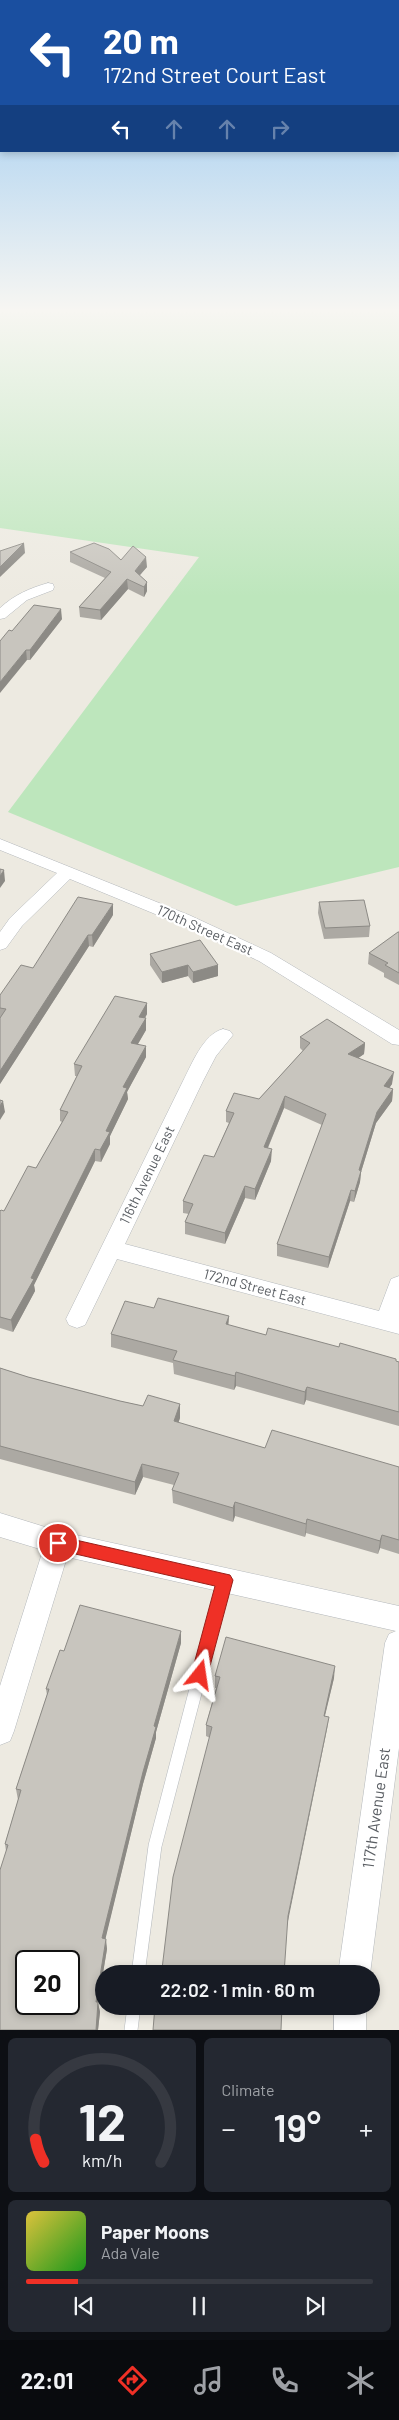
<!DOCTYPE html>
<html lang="en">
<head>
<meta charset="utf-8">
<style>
	body { margin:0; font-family:Barlow,sans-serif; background:#242831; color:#f1f3f6; height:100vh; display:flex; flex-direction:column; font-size:19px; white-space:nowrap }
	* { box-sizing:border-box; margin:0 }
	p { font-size:16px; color:#9ea1a6 }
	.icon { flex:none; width:28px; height:28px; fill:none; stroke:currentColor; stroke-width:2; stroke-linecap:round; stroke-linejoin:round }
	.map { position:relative; height:2030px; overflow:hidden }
	.drawer { display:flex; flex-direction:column; gap:8px; padding:8px; background:#0d0f14; flex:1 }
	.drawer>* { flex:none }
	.top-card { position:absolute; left:0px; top:0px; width:400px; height:152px; box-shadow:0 2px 8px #0003; background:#1a4fa0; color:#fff; overflow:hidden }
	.speed { position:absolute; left:15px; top:1950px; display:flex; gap:10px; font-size:25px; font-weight:700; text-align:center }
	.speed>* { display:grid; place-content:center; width:65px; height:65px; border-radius:50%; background:#171b24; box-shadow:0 2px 8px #0003; line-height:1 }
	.speed .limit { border:2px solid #111; border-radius:8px; background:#fff; color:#111 }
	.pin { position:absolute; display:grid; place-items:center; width:42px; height:42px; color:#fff; margin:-21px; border:2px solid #fff; border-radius:50%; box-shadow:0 1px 5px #0007 }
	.me { position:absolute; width:55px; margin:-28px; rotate:15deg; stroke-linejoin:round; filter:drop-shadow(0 0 4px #0008) }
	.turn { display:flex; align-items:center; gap:18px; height:105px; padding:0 20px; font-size:22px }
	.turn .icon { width:65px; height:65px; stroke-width:2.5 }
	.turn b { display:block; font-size:35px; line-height:42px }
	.lanes { display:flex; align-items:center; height:48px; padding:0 20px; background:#0003; justify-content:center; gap:25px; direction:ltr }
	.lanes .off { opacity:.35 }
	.big { font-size:38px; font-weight:600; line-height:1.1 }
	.drawer .widget { flex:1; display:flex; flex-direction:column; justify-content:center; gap:8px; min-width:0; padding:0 18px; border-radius:8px; background:#242831 }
	.drawer .dial { align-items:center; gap:0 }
	.dial svg { height:130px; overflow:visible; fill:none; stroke:#363941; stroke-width:7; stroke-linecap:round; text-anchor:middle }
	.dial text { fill:#f1f3f6; stroke:none }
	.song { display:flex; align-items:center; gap:15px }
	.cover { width:60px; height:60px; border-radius:8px; background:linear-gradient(135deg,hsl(50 70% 55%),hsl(120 70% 35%)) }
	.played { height:5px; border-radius:2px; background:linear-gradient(90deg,#ef3026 15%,#363941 15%) }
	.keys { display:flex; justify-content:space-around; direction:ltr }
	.heat { display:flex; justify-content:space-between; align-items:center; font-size:28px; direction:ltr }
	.drawer .tiles { flex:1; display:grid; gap:8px; grid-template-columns:1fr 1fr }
	.widget:last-child { grid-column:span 2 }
	.trip { position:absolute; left:95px; top:1965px; width:285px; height:50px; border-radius:25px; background:#171b24; box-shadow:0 2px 8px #0003; font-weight:600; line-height:50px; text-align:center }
	.tab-bar { display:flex; height:80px; justify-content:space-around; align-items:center; background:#090b0e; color:#9ea1a6 }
	.tab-bar .icon { width:35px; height:35px }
	.tab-bar .current { color:#ef3026 }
	.tab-bar b { font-size:22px; color:#f1f3f6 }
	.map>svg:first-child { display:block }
	.green { fill:#bde6bc }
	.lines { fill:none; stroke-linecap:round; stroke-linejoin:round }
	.lane-casing { stroke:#b4b8bc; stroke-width:14 }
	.street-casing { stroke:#b4b8bc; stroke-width:1 }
	.lane { stroke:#fff; stroke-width:13 }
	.street { fill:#fff; fill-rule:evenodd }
	.wall { fill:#aca9a3 }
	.shaded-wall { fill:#8c8a85 }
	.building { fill:#c8c5be; stroke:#8c8a85; fill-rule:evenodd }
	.route { fill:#ef3026; stroke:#9b1f19 }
	.labels { text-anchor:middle; stroke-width:4.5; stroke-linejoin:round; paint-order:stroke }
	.street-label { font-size:14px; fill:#5a5e63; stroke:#fff }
	.near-street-label { font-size:16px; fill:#5a5e63; stroke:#fff }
</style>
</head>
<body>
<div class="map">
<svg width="399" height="2030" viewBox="0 0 399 2030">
	<rect width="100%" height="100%" fill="#edeae1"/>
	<polygon class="green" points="0,313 399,313 399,867 236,906 8,812 199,557 0,528"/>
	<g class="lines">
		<defs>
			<g id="lane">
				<polyline points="138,1974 155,1846 224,1582"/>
				<polyline points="131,2030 134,2006"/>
			</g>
			<g id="street">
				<path d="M48,583L53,584L54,587L53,590L27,600L5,618L0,619V608C14,595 30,588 48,583Z"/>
				<polygon points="0,839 189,915 271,953 399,1030 399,1045 392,1044 259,961 177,923 70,879 22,926 6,948 0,950 0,932 10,918 57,873 0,850"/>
				<path d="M223,1029L230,1031L233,1035L216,1056L203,1081L125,1244L379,1311L391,1279L399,1276V1334L117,1259L85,1325L77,1328L69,1325L66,1319L183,1081C192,1064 203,1034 223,1029Z"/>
				<polygon points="0,1513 58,1531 399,1606 399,1748 370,1974 338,1974 385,1643 389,1634 396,1631 67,1557 14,1731 10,1741 0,1745 0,1686 43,1550 0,1537"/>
				<rect x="334" y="2006" width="32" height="24"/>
			</g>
		</defs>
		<use href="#lane" class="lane-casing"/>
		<use href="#street" class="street-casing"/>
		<use href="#lane" class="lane"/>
		<use href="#street" class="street"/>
	</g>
	<g class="wall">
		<polygon points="70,552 121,560 147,567 139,575 147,582 147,591 144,597 128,589 101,620 80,617 79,607 105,578 70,562"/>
		<polygon points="62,619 30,660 27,660 12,631"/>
		<polygon points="319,902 370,926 369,937 324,939 318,913"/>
		<polygon points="113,915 93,947 89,946 0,1084 0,995 33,968"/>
		<polygon points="399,932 399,985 384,977 384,973 368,964 369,953"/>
		<polygon points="200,940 218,976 193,983 188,976 162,983 150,965 150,954"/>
		<polygon points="147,1003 147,1014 145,1018 146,1030 138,1044 146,1057 127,1092 128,1099 110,1136 110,1144 101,1162 95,1161 34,1285 35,1291 13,1332 0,1328 0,1211 4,1211 36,1168 62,1122 60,1121 60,1110 77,1076 75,1076 74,1064"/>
		<polygon points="300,1037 365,1043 364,1054 358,1058 392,1084 389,1088 393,1089 392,1101 376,1123 361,1172 360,1182 354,1202 350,1201 328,1268 277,1256 277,1244 322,1125 284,1108 268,1148 271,1161 255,1200 245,1198 225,1244 185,1234 185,1222 189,1214 183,1213 183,1201 214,1157 229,1123 226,1122 226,1111 259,1099 303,1051 300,1048"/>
		<polygon points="154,1308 229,1316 228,1325 266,1335 339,1347 399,1362 399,1426 306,1400 304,1405 236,1386 234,1390 174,1374 173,1363 111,1347 111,1334"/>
		<polygon points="0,1368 28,1377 120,1401 143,1406 180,1404 180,1418 178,1423 265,1448 399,1467 399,1554 380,1548 378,1554 306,1533 305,1537 235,1516 233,1522 173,1503 172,1490 174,1485 143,1477 135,1495 0,1459"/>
		<polygon points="181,1643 156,1732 156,1738 143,1784 105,1939 107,1949 98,2003 100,2012 98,2030 0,2030 6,1851 5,1844 18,1800 16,1789 47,1695 46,1689 64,1651"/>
		<polygon points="215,1676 334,1678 325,1716 327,1729 162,1969 210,1738 206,1736 206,1725 216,1688 215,1688"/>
	</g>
	<g class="shaded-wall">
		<polygon points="24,543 25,553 0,577 0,567"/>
		<polygon points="146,557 147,567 135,581 135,571"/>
		<polygon points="127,579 128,589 101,620 100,610"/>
		<polygon points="147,582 147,591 144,597 144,587"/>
		<polygon points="61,609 62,619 30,660 30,650"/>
		<polygon points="26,650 27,660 0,693 0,682"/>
		<polygon points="4,870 5,881 0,888 0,876"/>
		<polygon points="113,904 113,915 93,947 92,935"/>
		<polygon points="88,935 89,946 0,1084 0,1071"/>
		<polygon points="188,965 188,976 162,983 162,972"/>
		<polygon points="218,965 218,976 193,983 193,972"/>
		<polygon points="147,1003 147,1014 139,1028 139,1017"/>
		<polygon points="146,1018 146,1030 132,1054 131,1043"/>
		<polygon points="365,1043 364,1054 347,1066 348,1054"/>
		<polygon points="146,1046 146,1057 127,1092 128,1099 110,1136 110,1144 101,1162 100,1150 106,1131 123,1087"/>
		<polygon points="394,1072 392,1084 383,1097 384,1086"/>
		<polygon points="393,1089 392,1101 376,1123 361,1172 360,1182 354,1202 355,1191 359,1170 377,1112"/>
		<polygon points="285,1096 284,1108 263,1159 264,1147"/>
		<polygon points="3,1101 5,1112 0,1120 0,1106"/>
		<polygon points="95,1149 95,1161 34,1285 35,1291 13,1332 11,1320 31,1278"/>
		<polygon points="272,1149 271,1161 255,1200 255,1189"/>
		<polygon points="245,1186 245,1198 225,1244 225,1233"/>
		<polygon points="351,1190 350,1201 328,1268 329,1257"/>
		<polygon points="229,1316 228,1329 226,1324"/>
		<polygon points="236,1372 236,1386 234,1390 235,1376"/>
		<polygon points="307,1387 306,1400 304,1405 305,1392"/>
		<polygon points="180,1404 180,1418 174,1435 174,1421"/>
		<polygon points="142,1464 143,1477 135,1495 135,1482"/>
		<polygon points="235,1502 235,1516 233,1522 233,1508"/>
		<polygon points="307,1519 306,1533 305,1537 306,1524"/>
		<polygon points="382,1535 380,1548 378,1554 380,1541"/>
		<polygon points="181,1631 181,1643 156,1732 156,1738 143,1784 103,1949 102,1938 154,1726"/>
		<polygon points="335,1666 334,1678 322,1727 324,1716"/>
		<polygon points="329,1717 327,1729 287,1926 288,1916"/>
		<polygon points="106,1939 107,1949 98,2003 100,2012 98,2030 96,2030 96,2002"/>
	</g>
	<g class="building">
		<polygon points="24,543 0,567 0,551"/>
		<polygon points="94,543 109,549 121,560 133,546 146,557 135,571 147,582 144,587 127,579 100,610 79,607 111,572 70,552"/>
		<polygon points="34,605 61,609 30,650 26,650 0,682 0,641 9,630 12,631"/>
		<polygon points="0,869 4,870 0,876"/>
		<polygon points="78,897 113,904 92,935 88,935 0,1071 0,1018 6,1009 0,1008 0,995 21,965 33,968"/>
		<polygon points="364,900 370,926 325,928 319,902"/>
		<polygon points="398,932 399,932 399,973 385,965 388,963 369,953"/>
		<polygon points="200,940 218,965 193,972 188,965 162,972 150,954"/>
		<polygon points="115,996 147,1003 139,1017 146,1018 131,1043 146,1046 123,1087 127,1088 106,1131 110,1132 100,1150 95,1149 31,1278 34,1279 11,1320 0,1317 0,1211 1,1210 4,1211 28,1166 36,1168 68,1112 60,1110 82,1066 74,1064"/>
		<polygon points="327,1019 365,1043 348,1054 394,1072 384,1086 393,1089 377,1112 359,1170 361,1171 355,1191 351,1190 329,1257 277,1244 326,1114 285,1096 264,1147 272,1149 255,1189 245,1186 225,1233 185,1222 193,1204 183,1201 204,1155 214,1157 234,1113 226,1111 234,1093 259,1099 310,1043 300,1037"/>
		<polygon points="0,1100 3,1101 0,1106"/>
		<polygon points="158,1298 229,1316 226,1324 266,1335 268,1328 339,1347 340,1343 396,1359 396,1361 399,1362 399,1412 307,1387 305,1392 236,1372 235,1376 173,1360 177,1351 111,1334 125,1301 154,1308"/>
		<polygon points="0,1368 28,1377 120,1401 143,1406 148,1395 180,1404 174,1421 265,1448 272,1430 399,1467 399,1540 382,1535 380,1541 307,1519 306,1524 235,1502 233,1508 172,1490 179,1473 142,1464 135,1482 0,1446"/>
		<path d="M80,1605L181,1631L154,1726L156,1727L143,1772L102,1938L106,1939L96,2002H98L96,2030H0V1870L8,1845L5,1844L21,1790L16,1789L49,1689H46L60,1650L64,1651ZM26,1961H69V2004H26Z"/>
		<polygon points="226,1637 335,1666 324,1716 329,1717 288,1916 284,1974 159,1974 159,1969 162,1969 173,1877 212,1727 206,1725 220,1677 215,1676"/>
		<polygon points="155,2006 282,2006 281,2030 153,2030"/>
	</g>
	<linearGradient id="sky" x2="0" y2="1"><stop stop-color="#8bc2f1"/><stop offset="0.52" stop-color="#f7f6f2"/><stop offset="1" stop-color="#f7f6f2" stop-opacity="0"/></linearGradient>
	<rect width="399" height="597" fill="url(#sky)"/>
	<polygon class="route" points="58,1536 230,1575 233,1580 206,1681 200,1683 194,1681 191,1675 215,1586 58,1550 52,1548 50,1543 52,1538"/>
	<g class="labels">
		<g class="street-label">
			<text transform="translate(205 930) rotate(24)" y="5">170th Street East</text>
			<text transform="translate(147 1175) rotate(-64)" y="5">116th Avenue East</text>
			<text transform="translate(255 1287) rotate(15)" y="5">172nd Street East</text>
		</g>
		<g class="near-street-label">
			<text transform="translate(376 1808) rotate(-82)" y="6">117th Avenue East</text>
		</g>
	</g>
</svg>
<div class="speed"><div class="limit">20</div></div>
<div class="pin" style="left:58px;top:1543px;background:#d93025"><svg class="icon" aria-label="arrive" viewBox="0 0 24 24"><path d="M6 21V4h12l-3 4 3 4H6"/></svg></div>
<svg class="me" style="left:200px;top:1675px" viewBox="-20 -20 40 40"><path d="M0-17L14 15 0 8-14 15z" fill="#ef3026" stroke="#fff" stroke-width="4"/></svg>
<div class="trip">22:02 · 1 min · 60 m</div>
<div class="top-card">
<div class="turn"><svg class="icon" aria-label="left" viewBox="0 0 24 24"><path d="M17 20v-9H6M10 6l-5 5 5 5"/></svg><div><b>20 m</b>172nd Street Court East</div></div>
<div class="lanes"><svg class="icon" aria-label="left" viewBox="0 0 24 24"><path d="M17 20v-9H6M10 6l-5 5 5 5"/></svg><svg class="icon off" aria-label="ahead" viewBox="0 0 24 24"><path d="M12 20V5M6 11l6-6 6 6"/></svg><svg class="icon off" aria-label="ahead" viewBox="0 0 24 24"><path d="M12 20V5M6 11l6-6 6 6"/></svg><svg class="icon off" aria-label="right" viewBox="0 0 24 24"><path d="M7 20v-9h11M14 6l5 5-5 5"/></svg></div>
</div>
</div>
<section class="drawer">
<div class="tiles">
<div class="widget dial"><svg viewBox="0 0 100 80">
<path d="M14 69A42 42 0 1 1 86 69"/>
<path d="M14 69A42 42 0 0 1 9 55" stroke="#ef3026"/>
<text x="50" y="56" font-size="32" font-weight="700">12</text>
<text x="50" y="72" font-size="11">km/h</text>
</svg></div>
<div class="widget"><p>Climate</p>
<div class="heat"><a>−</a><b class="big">19°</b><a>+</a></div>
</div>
<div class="widget">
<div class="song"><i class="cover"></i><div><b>Paper Moons</b><p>Ada Vale</p></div></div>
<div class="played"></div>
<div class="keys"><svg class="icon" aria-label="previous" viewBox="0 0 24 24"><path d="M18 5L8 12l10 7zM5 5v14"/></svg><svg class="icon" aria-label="pause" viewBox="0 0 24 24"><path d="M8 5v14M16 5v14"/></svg><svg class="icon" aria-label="next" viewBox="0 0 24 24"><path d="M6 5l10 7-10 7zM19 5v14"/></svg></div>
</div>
</div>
</section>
<nav class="tab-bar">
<b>22:01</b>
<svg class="icon current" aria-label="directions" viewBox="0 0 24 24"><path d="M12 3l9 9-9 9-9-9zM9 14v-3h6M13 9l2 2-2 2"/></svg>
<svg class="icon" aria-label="music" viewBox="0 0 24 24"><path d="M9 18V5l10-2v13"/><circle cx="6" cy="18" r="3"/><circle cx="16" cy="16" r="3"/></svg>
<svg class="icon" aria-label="phone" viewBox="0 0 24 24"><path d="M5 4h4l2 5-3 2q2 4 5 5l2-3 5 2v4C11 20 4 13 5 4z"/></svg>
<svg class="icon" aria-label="climate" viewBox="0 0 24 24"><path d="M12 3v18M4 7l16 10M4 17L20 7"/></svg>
</nav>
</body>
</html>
